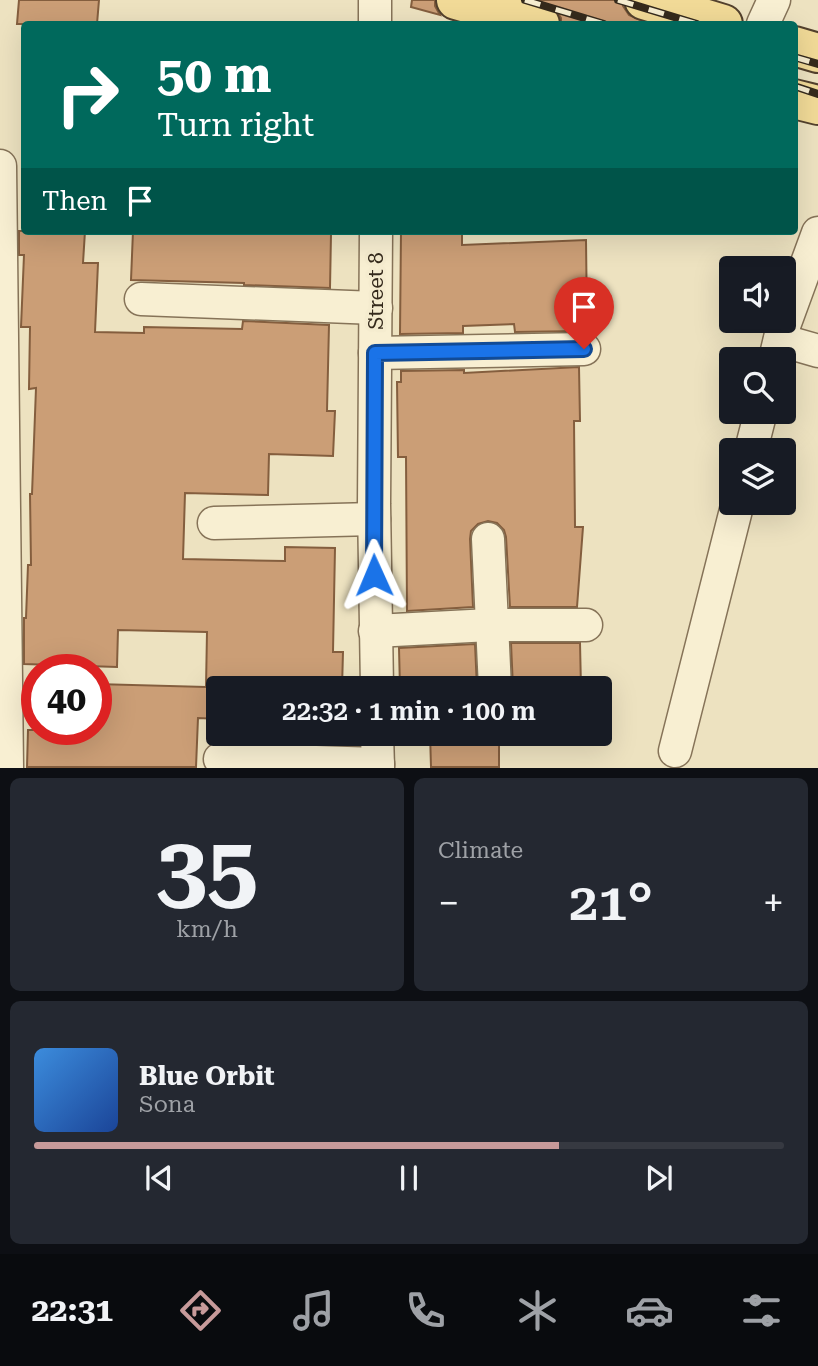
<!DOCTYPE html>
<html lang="en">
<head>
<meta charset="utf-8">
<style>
	body { margin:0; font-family:"Roboto Serif",serif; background:#242831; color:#f1f3f6; height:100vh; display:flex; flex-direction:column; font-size:26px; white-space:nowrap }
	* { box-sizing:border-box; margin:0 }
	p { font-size:23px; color:#9ea1a6 }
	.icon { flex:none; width:38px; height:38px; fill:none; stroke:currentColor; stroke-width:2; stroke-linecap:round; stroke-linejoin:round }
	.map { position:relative; height:768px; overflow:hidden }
	.details { display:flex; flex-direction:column; gap:10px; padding:10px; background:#0d0f14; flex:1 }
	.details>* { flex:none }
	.banner { position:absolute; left:21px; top:21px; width:777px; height:214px; border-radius:7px; box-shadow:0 7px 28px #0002; background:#00695c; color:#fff; overflow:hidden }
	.fabs { position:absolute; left:719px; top:256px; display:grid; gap:14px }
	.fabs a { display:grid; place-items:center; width:77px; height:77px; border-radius:7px; background:#171b24; box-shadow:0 7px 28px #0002; font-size:35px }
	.speed { position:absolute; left:21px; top:654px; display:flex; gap:14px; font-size:35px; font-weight:700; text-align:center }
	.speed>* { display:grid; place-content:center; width:91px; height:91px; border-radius:50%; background:#171b24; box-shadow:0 7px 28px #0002; line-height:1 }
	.speed .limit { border:10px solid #d22; background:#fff; color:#111 }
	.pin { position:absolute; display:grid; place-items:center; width:60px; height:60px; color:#fff; margin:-72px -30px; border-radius:50% 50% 50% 0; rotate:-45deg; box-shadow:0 0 7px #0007 }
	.pin .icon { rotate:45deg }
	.me { position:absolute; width:77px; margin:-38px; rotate:359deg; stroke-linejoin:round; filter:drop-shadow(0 0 5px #0008) }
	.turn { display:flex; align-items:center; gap:24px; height:147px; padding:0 21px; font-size:32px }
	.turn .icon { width:91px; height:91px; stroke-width:2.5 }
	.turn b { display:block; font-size:49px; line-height:60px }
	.then { display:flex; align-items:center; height:66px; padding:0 21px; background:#0003; gap:14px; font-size:26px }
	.big { font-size:52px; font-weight:600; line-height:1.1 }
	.details .tile { flex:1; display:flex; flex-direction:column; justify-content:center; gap:10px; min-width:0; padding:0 24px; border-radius:10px; background:#242831 }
	.details .dial { align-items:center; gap:0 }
	.dial b { font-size:91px; line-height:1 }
	.song { display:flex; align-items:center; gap:21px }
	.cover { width:84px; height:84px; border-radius:10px; background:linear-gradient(135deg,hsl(210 70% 55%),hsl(220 70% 35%)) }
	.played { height:7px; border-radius:4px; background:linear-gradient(90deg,#c79a9a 70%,#363941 70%) }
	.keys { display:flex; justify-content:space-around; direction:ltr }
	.heat { display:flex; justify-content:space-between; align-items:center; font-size:38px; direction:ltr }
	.details .tiles { flex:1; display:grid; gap:10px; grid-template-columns:1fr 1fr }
	.tile:last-child { grid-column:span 2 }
	.trip { position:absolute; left:206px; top:676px; width:406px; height:70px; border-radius:7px; background:#171b24; box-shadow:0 7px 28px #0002; font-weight:600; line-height:70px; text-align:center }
	.tab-bar { display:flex; height:112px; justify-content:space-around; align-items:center; background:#090b0e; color:#9ea1a6 }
	.tab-bar .icon { width:49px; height:49px }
	.tab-bar .on { color:#c79a9a }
	.tab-bar b { font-size:32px; color:#f1f3f6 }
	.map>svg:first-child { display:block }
	.building { fill:#cb9e76; stroke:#845e3e; stroke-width:2 }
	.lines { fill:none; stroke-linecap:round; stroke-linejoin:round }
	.minor-casing { stroke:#867358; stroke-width:35 }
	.major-casing { stroke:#53412d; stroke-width:42 }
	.minor { stroke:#f8efd2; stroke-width:32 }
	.major { stroke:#f1da97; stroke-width:38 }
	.rail-casing { stroke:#352a1c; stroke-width:8 }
	.rail { stroke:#f5eccf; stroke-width:5; stroke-dasharray:16; stroke-linecap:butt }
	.route-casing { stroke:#114b97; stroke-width:18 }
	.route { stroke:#1a73e8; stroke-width:12 }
	.labels { text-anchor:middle; stroke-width:7; stroke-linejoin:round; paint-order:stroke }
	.street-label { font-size:21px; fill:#352a1c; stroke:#f5eccf }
</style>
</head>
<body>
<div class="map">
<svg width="818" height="768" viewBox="0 0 818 768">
	<rect width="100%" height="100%" fill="#ede2c0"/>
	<g class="building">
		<polygon points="19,0 99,0 97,24 17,24"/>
		<polygon points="412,0 435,0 435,6 440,15 411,7"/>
		<polygon points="536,0 623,0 623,6 629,15 649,24 561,24 561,18 555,8"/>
		<polygon points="19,231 85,231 83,263 98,263 95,332 144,333 144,327 242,329 243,321 329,325 327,411 335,411 333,456 269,454 268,495 185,493 183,559 285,561 285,547 335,548 333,652 343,652 342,688 219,688 219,719 198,718 196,767 27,767 28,730 96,730 96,684 206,687 207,632 118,630 117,667 24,664 24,618 26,618 28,565 31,565 30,494 32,494 36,388 29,389 30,327 21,327 24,255 19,255"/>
		<polygon points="133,231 257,231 331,234 330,288 244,285 244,283 131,280"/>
		<polygon points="401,231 462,231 462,245 586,240 587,322 578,322 579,331 515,332 514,324 463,326 463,333 400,334"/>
		<polygon points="579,367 580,421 574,421 575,527 583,527 577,607 510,607 506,537 504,530 497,523 488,521 478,524 471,531 470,539 473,607 407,611 406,457 398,457 397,382 401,382 401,371 464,370 464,373"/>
		<polygon points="511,643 580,643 581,688 513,688"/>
		<polygon points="475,644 477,688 400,688 399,648"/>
		<polygon points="430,733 499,733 499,767 431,767"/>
	</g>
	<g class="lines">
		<defs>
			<g id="minor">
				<polyline points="375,0 375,24"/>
				<polyline points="763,24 774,0"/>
				<polyline points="0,166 7,768"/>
				<polyline points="376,231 374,504 377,688"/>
				<polyline points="141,299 376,308"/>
				<polyline points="780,340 818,351"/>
				<polyline points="375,353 584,349"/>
				<polyline points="775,359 781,334 818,233"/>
				<polyline points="751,450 761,411"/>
				<polyline points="214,523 374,519"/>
				<polyline points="488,539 495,688"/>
				<polyline points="375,631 490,625 586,625"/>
				<polyline points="377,733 378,768"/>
				<polyline points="675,751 738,502"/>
				<polyline points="220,759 378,764"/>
			</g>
			<g id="major">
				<polyline points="456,0 540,24"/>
				<polyline points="644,0 723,24"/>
				<polyline points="794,46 818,53"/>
				<polyline points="794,99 818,105"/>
			</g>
		</defs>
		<use href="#minor" class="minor-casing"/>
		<use href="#major" class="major-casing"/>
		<use href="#minor" class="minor"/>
		<use href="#major" class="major"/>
		<defs>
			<g id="rail">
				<polyline points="525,0 604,24"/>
				<polyline points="618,0 697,24"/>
				<polyline points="794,57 818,64"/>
				<polyline points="794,86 818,94"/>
			</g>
		</defs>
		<use href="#rail" class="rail-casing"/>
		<use href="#rail" class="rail"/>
	</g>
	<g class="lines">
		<defs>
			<polyline id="route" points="374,575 375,353 584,349"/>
		</defs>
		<use href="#route" class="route-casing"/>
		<use href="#route" class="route"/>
	</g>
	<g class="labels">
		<g class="street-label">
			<text transform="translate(376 291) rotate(-90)" y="7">Street 8</text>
		</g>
	</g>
</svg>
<div class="fabs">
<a><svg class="icon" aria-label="sound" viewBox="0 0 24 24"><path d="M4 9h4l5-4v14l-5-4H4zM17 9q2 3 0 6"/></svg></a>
<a><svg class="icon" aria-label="search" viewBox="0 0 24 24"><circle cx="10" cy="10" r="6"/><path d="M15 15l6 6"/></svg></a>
<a><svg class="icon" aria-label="layers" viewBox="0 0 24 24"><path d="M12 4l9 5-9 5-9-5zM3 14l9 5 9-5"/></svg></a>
</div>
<div class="speed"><div class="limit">40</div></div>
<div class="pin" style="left:584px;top:349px;background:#d93025"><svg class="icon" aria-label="arrive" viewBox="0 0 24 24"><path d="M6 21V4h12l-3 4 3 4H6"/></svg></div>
<svg class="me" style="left:374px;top:575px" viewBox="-20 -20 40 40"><path d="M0-17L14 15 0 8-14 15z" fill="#1a73e8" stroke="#fff" stroke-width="4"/></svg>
<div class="trip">22:32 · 1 min · 100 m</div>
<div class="banner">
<div class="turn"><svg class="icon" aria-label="right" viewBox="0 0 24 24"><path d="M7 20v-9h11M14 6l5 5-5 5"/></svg><div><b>50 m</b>Turn right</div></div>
<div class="then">Then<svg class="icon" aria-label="arrive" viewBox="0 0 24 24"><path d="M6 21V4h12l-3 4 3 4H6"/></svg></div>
</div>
</div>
<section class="details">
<div class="tiles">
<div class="tile dial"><b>35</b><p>km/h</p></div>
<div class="tile"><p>Climate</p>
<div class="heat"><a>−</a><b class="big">21°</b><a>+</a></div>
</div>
<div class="tile">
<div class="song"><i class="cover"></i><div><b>Blue Orbit</b><p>Sona</p></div></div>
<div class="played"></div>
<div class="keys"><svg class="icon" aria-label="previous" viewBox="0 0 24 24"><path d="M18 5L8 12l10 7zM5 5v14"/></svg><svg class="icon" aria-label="pause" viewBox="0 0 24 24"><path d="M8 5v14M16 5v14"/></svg><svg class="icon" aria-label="next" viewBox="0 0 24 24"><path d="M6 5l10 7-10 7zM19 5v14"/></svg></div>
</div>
</div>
</section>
<nav class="tab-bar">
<b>22:31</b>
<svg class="icon on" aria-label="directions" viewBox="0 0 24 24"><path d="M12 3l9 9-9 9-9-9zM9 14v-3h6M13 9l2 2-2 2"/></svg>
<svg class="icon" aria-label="music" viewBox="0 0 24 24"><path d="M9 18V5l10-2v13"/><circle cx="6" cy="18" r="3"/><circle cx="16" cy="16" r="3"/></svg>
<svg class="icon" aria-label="phone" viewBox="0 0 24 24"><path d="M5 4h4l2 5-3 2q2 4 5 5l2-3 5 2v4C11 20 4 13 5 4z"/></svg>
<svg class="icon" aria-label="climate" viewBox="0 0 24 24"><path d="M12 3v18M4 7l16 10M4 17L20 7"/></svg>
<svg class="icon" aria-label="car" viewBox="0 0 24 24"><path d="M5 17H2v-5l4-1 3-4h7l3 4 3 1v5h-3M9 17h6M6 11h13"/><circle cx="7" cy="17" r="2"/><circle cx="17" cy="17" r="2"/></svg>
<svg class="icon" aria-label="filters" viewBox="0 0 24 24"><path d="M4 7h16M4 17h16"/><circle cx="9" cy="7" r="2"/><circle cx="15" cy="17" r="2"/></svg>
</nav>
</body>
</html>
